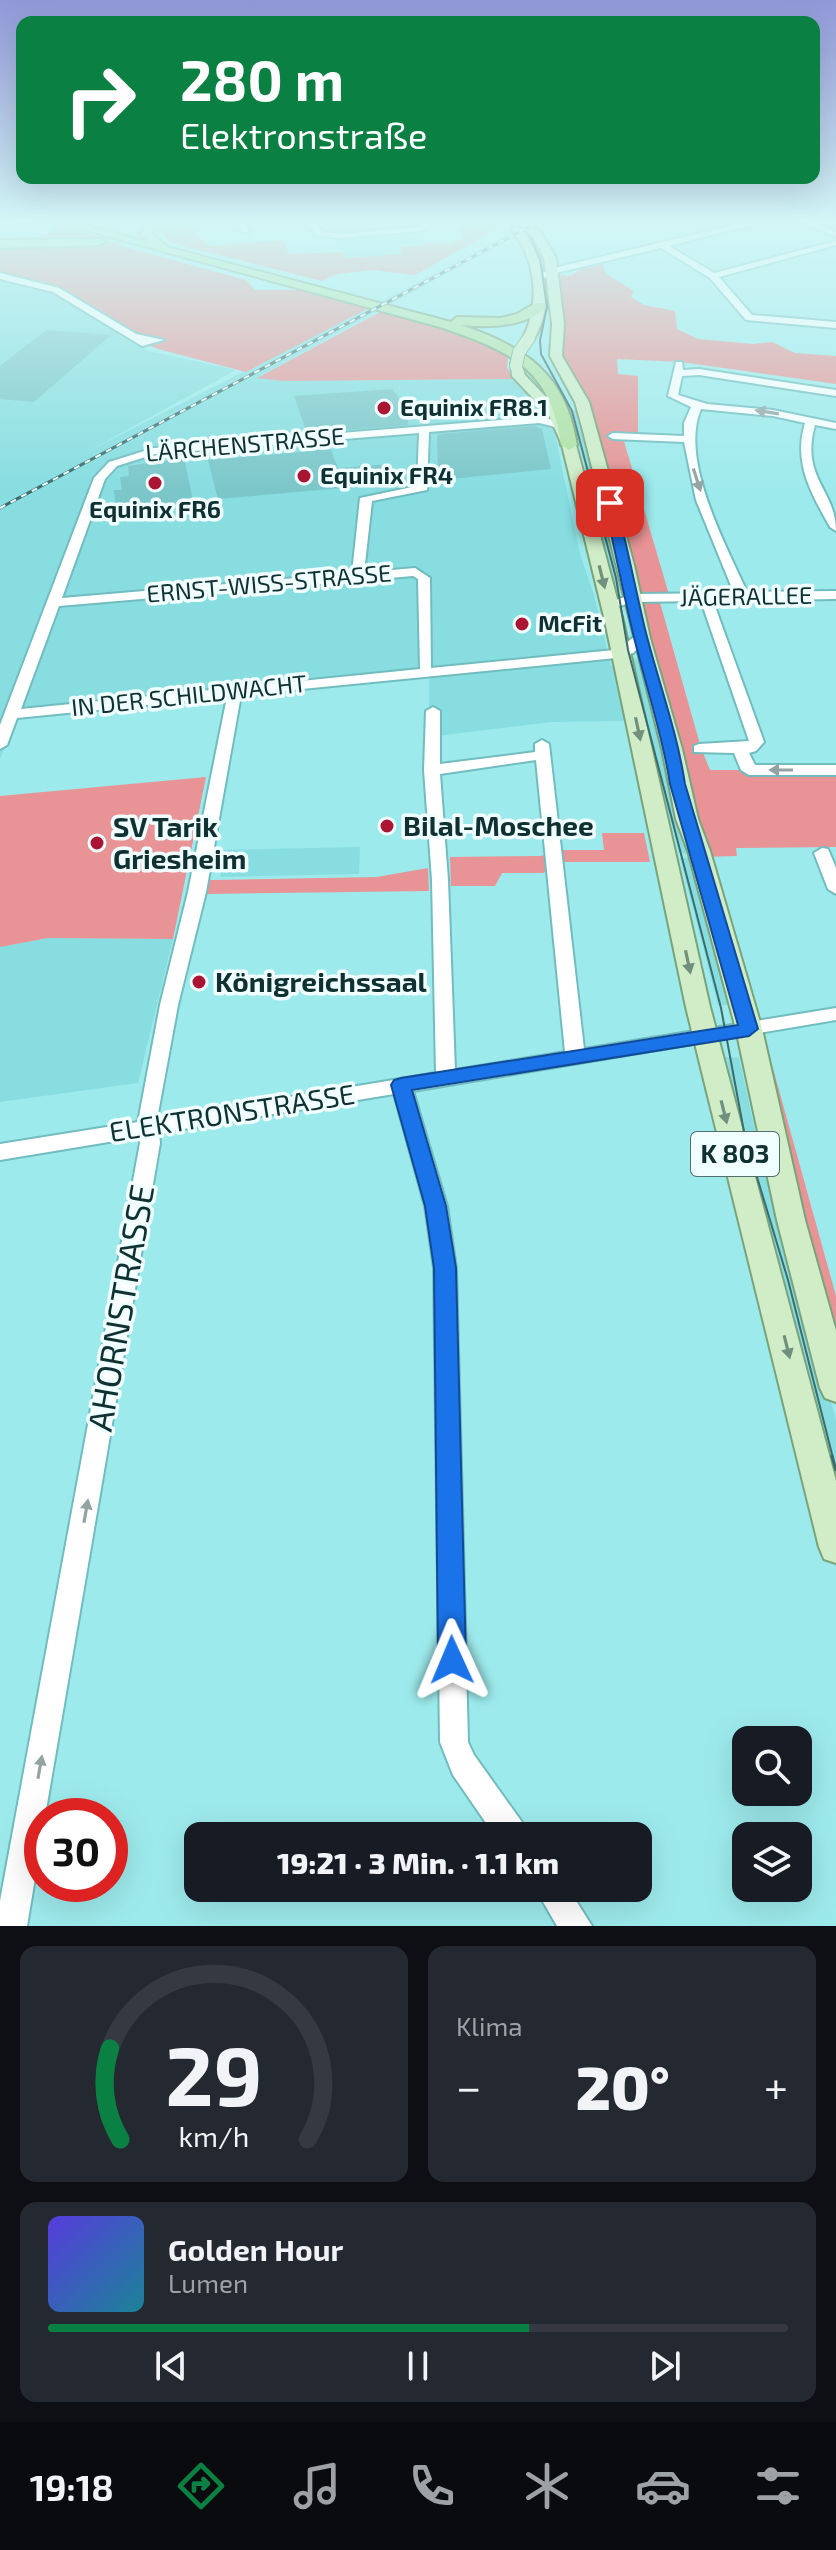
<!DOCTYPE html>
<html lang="de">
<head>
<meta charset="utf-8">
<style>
	body { margin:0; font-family:"Exo 2",sans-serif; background:#242831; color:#f1f3f6; height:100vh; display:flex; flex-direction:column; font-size:30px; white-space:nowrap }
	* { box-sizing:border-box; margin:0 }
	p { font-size:26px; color:#9ea1a6 }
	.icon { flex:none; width:44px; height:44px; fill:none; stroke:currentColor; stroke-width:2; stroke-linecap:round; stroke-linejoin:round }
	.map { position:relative; height:1926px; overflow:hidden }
	.panel { display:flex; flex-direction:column; gap:20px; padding:20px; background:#0d0f14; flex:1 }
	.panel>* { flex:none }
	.guide { position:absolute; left:16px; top:16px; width:804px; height:168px; border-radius:16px; box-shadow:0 8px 32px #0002; background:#0b8043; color:#fff; overflow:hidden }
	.buttons { position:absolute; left:732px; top:1726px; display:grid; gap:16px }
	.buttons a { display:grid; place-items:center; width:80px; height:80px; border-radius:16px; background:#171b24; box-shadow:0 8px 32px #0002; font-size:40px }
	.speed { position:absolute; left:24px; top:1798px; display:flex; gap:16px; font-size:40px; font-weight:700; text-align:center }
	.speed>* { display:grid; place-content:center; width:104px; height:104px; border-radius:50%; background:#171b24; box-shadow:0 8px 32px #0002; line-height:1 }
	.speed .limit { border:12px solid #d22; background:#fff; color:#111 }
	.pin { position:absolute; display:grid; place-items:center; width:68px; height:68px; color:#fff; margin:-34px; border-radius:16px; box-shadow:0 4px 12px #0006 }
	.me { position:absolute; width:88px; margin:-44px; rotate:359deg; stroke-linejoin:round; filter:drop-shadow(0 0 6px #0008) }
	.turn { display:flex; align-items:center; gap:28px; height:168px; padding:0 32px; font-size:36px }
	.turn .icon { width:104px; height:104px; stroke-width:2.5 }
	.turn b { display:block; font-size:56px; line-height:68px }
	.big { font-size:60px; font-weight:800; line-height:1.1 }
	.panel .widget { flex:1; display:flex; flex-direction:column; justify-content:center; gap:12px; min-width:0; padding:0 28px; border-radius:16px; background:#242831 }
	.panel .dial { align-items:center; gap:0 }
	.dial svg { height:208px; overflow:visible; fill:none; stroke:#363941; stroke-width:7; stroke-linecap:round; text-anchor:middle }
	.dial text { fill:#f1f3f6; stroke:none }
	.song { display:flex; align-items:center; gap:24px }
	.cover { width:96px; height:96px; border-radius:12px; background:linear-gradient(135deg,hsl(250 70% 55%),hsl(190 70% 35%)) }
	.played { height:8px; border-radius:4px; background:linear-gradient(90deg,#0b8043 65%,#363941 65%) }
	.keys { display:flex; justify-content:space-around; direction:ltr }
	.heat { display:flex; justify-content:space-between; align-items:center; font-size:44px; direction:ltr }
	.panel .tiles { flex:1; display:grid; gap:20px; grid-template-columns:1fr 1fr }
	.widget:last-child { grid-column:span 2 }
	.trip { position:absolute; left:184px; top:1822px; width:468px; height:80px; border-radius:16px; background:#171b24; box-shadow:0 8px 32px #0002; font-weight:800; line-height:80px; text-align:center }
	.tabs { display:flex; height:128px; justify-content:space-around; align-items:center; background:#090b0e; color:#9ea1a6 }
	.tabs .icon { width:56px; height:56px }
	.tabs .selected { color:#0b8043 }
	.tabs b { font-size:36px; color:#f1f3f6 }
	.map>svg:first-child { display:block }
	.built { fill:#87dde0 }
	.green { fill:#e89395 }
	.building { fill:#7bc6c9 }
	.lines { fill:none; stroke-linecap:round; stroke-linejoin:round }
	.minor-casing { stroke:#71bcbf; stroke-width:4 }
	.major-casing { stroke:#79a37b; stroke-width:4 }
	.highway-casing { stroke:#79a37b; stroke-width:4 }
	.minor { fill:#fff; fill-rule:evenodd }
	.major { fill:#d0edc7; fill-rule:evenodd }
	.highway { fill:#b1e1a2; fill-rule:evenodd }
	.tram-far1 { stroke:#3d6c6d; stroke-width:2 }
	.tram { stroke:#3d6c6d; stroke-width:3 }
	.rail-casing { stroke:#3d6c6d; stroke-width:3 }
	.rail { stroke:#f0feff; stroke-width:2; stroke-dasharray:6; stroke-linecap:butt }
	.major-bridge-casing { stroke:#79a37b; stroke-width:14; stroke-linecap:butt }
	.major-bridge { stroke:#d0edc7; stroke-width:12 }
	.oneway { fill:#93a2a3 }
	.oneway2 { fill:#708f7c }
	.route { fill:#1a73e8; stroke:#114b97; stroke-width:2 }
	.poi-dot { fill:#ab1432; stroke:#f0feff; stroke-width:3 }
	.labels { text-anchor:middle; stroke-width:7; stroke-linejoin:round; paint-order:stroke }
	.far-poi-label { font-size:24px; font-weight:bold; fill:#103132; stroke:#f0feff; text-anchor:start }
	.far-street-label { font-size:24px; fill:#103132; stroke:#f0feff }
	.shield { fill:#f0feff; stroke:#536e70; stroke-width:2 }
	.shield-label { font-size:26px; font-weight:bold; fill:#103132 }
	.poi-label { font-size:28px; font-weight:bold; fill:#103132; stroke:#f0feff; text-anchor:start }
	.street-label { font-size:28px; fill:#103132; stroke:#f0feff }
	.near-street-label { font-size:34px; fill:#103132; stroke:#f0feff }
</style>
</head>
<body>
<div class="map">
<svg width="836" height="1926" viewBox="0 0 836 1926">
	<rect width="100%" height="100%" fill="#9deaec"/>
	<g class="built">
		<polygon points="417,232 427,245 399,248 403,254 345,258 334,240"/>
		<polygon points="515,232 518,235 258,377 283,381 515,379 544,411 554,429 580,554 594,595 611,666 624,667 627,721 551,722 429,737 429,667 17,715 0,759 0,277 48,288 149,351 236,370 83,454"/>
		<polygon points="569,411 578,411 625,590 617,590 615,583 611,582 595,524 598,523 595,503"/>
		<polygon points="631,655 639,661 690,854 679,853 628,657"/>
		<polygon points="360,847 359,874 220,877 221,871 213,871 217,850"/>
		<polygon points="680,858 692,858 729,1005 718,1005"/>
		<polygon points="48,938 173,939 138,1083 0,1102 0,947"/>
		<polygon points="726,1057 739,1058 760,1153 836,1420 836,1486 783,1278 748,1163"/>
	</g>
	<g class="green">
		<polygon points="155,221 185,221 208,246 283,240 289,254 342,252 346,258 402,254 399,247 426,245 424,242 448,244 464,238 458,227 478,225 476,221 501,221 494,231 415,275 373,270 337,274 322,281 176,244 168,241 162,231 147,230"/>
		<polygon points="52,225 111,239 84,239 122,243 118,245 246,280 255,290 301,290 369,308 246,372 158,349 145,344 159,340 133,336 56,290 0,276 0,246 45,236 54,230"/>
		<polygon points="602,262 606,274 634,291 631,297 644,305 675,311 677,329 698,339 753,344 772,342 795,353 836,356 836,384 681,362 617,359 618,374 638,376 638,439 623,438 670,598 659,599 701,748 710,770 836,770 836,847 736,848 737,856 700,857 589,427 562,371 557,280 563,275 570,276 581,269"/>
		<path d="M380,312C422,322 473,329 508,356L507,368L515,379L283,381L257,378Z"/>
		<polygon points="206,777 173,939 48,938 0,947 0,796"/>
		<polygon points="602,833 644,833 650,862 563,862 543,873 502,873 495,886 451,886 450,857 541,856 562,850 604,850"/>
		<polygon points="428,868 429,891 207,894 210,880 377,877"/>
		<polygon points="764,1054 769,1054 836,1296 836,1349"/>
	</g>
	<g class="building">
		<polygon points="46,330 111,335 34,402 0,399 0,366"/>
		<polygon points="393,389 408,416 408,425 307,433 294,396"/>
		<polygon points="534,426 542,429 551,469 451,479 438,475 437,436 440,434"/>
		<polygon points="328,443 338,468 390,464 399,483 218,499 208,460 313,451 311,445"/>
		<polygon points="184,458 193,501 116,508 114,490 122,490 120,477 129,476 128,466"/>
	</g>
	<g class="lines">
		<defs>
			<g id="minor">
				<polygon points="236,221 244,221 249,232 243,232"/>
				<polygon points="307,221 315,221 321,231 338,234 419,227 423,224 421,221 429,221 431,225 421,231 338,238 315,235"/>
				<polygon points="750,221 766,221 669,246 714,273 836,241 836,245 719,277 752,315 836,322 836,328 746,320 710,278 661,248 556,273 537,281 533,278 550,269"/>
				<polygon points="800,221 812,221 836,232 836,237"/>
				<polygon points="0,273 59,288 136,334 164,340 142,346 53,292 0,279"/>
				<path d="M676,362H682L683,370L699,369L836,390V396L699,375L682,376L678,395L707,404L773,410L836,423V429L815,425C800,478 836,490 836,531L830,527C811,493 793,463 805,423L773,416L701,409C679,460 726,545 747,592L836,591V599L713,601L764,742L756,751L749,753L755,765H836V775H749L741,770L734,753L694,752V746L699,744L749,741L701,601L634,602L609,609L602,605L633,594L734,593L696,500L684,442L613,439L608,436L613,433L684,436V423L691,407L668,396Z"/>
				<path d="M539,417L559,421L568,430L563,433L552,426L539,423L429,432L427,490L372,501L365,564L368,572L415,568L430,578L431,668L614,650C625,647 631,636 641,634L648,638L633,653L616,658L241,695L206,892L178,1005L157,1119L436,1073L432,880L424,770L426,711L433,707L440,711V764L535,752V744L542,740L549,744L584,1049L836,1008V1020L413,1091L447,1206L456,1268L468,1742L474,1755L524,1825L528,1836H495L453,1775L440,1742L434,1268L425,1206L394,1094L159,1133L160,1143L45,1816H42V1836L27,1926H0V1901L140,1143L139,1137L0,1160V1144L138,1122L160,1005L188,892L227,697L17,718L7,745L0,749V725L94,478L109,462L154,448ZM419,433L417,486L360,498L353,564L355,573L62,598L105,479L117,466L155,454ZM413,576L418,579L420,669L21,709L59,606ZM536,760L565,1052L455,1070L448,880L440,774Z"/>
				<polygon points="822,848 828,849 836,868 836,894 828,889 814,853"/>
				<polygon points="535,1888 568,1888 592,1926 557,1926"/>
			</g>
			<g id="major">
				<polygon points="518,221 529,221 542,234 556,258 564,324 562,356 589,402 634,565 650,638 682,749 698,819 710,851 762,1029 805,1220 836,1331 836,1402 825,1398 820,1388 777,1220 736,1029 688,851 676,819 662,749 582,427 575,402 550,356 552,324 544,258 533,237"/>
				<path d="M512,227H520C545,260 556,303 533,341L529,342L523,338C537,310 537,278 524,249C520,241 513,234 512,227Z"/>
				<polygon points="511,363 521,363 525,375 562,414 576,445 623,621 710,1007 836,1481 836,1563 824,1559 819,1547 686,1007 605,621 562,445 549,415 512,376"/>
			</g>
			<g id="highway">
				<path d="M52,221H72L150,243L140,234L149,221H160L152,233L167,247L451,322L457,317L501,318L517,314L536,303H546V309C520,327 491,328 461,325C526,347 566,374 577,445L569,450L561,445C551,368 508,350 440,327Z"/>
				<polygon points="0,240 100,239 106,242 100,245 0,248"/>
			</g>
		</defs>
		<use href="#minor" class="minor-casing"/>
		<use href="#major" class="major-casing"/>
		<use href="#highway" class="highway-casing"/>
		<use href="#minor" class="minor"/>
		<use href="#major" class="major"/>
		<use href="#highway" class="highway"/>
		<polyline class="tram-far1" points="516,221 530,237 540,258 547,307 540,340 541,354 572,411 616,578 628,650 721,1008 745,1137 788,1280 833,1458"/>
		<polyline class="tram" points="832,1456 836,1470"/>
		<defs>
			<polyline id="rail" points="0,508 540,221"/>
		</defs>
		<use href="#rail" class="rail-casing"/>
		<use href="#rail" class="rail"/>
		<defs>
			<polyline id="major-bridge" points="516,366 519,352 529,338"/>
		</defs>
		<use href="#major-bridge" class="major-bridge-casing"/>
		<use href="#major-bridge" class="major-bridge"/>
	</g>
	<defs><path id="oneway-solid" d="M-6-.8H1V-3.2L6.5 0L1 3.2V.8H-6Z" transform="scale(2)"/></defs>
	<g class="oneway">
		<use href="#oneway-solid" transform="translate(767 412) rotate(-171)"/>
		<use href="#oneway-solid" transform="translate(697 480) rotate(72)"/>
		<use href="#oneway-solid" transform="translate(781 770) rotate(180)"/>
		<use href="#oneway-solid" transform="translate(86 1511) rotate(-80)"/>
		<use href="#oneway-solid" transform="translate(40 1767) rotate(-80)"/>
	</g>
	<g class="oneway2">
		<use href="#oneway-solid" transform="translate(602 577) rotate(76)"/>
		<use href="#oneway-solid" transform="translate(638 729) rotate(78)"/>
		<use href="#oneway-solid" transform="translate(688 962) rotate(78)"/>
		<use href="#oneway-solid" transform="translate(724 1112) rotate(76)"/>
		<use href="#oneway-solid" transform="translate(787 1347) rotate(76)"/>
	</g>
	<linearGradient id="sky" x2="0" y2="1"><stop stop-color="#9198d8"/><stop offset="0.45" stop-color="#d3f6f6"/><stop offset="1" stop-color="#d3f6f6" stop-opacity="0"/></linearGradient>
	<rect width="836" height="491" fill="url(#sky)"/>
	<path class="route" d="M610,499L616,503C627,545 635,587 645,629C658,681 677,731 685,784L758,1029L749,1036L412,1090L446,1206L456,1268L466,1660L462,1670L452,1674L442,1670L438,1660L434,1268L425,1206L391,1085L394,1080L401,1078L738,1025L670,784C662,731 644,681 632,629C622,587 614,545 604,503Z"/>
	<g class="poi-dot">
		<circle cx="384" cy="408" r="8"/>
		<circle cx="304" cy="476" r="8"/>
		<circle cx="155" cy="483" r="8"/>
		<circle cx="522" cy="624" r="8"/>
		<circle cx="387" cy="826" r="8"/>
		<circle cx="97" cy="843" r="8"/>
		<circle cx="199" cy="982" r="8"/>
	</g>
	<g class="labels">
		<g class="far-poi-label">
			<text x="400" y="416">Equinix FR8.1</text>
			<text x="320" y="484">Equinix FR4</text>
			<text x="155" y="518" text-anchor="middle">Equinix FR6</text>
			<text x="538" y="632">McFit</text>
		</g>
		<g class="far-street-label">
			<text transform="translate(245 445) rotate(-5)" y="8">LÄRCHENSTRASSE</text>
			<text transform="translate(269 584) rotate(-5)" y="8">ERNST-WISS-STRASSE</text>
			<text transform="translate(746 597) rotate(-1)" y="8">JÄGERALLEE</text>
			<text transform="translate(189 696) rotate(-6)" y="8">IN DER SCHILDWACHT</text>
		</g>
		<rect class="shield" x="691" y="1132" width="88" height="44" rx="6"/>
		<g class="shield-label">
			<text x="735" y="1163">K 803</text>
		</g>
		<g class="poi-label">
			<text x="403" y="836">Bilal-Moschee</text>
			<text x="113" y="837">SV Tarik<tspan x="113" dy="32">Griesheim</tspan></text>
			<text x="215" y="992">Königreichssaal</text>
		</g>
		<g class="street-label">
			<text transform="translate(232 1113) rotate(-9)" y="10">ELEKTRONSTRASSE</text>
		</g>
		<g class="near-street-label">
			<text transform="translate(121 1308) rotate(-80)" y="12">AHORNSTRASSE</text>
		</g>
	</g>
</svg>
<div class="buttons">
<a><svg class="icon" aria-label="search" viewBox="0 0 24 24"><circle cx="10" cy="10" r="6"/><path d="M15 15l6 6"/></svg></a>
<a><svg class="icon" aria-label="layers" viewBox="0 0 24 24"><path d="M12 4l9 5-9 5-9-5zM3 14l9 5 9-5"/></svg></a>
</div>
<div class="speed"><div class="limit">30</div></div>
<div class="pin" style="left:610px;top:503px;background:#d93025"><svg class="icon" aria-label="arrive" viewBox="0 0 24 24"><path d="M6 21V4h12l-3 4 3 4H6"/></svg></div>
<svg class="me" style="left:452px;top:1660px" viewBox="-20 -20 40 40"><path d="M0-17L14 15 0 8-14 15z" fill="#1a73e8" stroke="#fff" stroke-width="4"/></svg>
<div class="trip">19:21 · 3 Min. · 1.1 km</div>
<div class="guide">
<div class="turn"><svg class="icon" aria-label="right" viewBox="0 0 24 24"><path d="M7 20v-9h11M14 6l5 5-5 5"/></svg><div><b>280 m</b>Elektronstraße</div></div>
</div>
</div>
<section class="panel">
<div class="tiles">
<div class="widget dial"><svg viewBox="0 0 100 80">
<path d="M14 69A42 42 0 1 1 86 69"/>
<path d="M14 69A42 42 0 0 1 10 34" stroke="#0b8043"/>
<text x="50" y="56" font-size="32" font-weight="700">29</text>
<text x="50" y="72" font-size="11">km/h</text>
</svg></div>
<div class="widget"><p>Klima</p>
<div class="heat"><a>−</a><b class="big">20°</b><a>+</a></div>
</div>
<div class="widget">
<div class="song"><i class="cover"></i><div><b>Golden Hour</b><p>Lumen</p></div></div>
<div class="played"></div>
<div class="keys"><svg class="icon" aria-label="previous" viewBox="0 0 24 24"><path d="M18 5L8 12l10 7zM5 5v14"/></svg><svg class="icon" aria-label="pause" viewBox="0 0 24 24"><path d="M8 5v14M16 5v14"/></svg><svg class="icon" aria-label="next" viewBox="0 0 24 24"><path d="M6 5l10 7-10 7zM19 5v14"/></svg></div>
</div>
</div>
</section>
<nav class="tabs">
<b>19:18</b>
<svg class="icon selected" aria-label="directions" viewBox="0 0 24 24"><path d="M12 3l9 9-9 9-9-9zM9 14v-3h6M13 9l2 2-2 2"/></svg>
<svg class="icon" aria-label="music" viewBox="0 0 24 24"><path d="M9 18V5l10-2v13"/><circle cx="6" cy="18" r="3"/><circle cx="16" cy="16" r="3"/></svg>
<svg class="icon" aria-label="phone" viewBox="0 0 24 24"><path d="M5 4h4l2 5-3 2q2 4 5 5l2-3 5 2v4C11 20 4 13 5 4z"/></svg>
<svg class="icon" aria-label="climate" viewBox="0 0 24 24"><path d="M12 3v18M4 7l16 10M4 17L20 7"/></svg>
<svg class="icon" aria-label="car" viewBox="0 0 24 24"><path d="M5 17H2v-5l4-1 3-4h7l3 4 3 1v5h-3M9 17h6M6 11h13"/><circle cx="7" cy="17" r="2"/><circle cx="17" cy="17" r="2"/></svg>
<svg class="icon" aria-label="filters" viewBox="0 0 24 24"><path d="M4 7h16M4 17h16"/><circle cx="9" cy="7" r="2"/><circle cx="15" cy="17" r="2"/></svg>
</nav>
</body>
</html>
